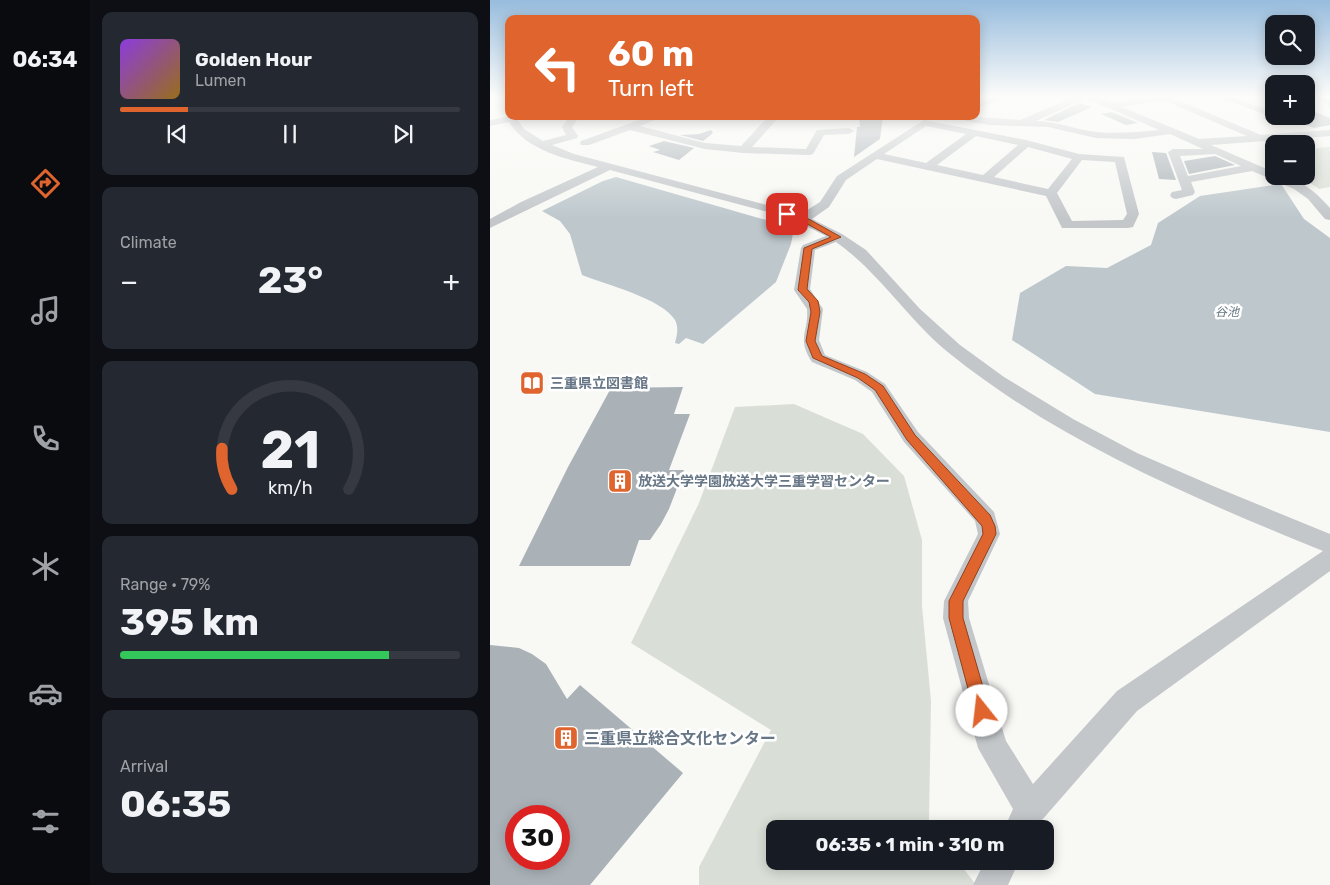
<!DOCTYPE html>
<html lang="en">
<head>
<meta charset="utf-8">
<style>
	body { margin:0; font-family:Rubik,"Noto Sans JP",sans-serif; background:#242831; color:#f1f3f6; height:100vh; display:flex; flex-direction:column; font-size:19px; white-space:nowrap }
	* { box-sizing:border-box; margin:0 }
	p { font-size:16px; color:#9ea1a6 }
	.icon { flex:none; width:28px; height:28px; fill:none; stroke:currentColor; stroke-width:2; stroke-linecap:round; stroke-linejoin:round }
	.map { position:relative; flex:1; overflow:hidden }
	.sheet { display:flex; flex-direction:column; gap:12px; padding:12px; background:#0d0f14; width:400px }
	.sheet>* { flex:none }
	.top-card { position:absolute; left:15px; top:15px; width:475px; height:105px; border-radius:10px; box-shadow:0 2px 12px #0003; background:#e0642d; color:#fff; overflow:hidden }
	.controls { position:absolute; left:775px; top:15px; display:grid; gap:10px }
	.controls a { display:grid; place-items:center; width:50px; height:50px; border-radius:10px; background:#171b24; box-shadow:0 2px 12px #0003; font-size:25px }
	.speed { position:absolute; left:15px; top:805px; display:flex; gap:10px; font-size:25px; font-weight:700; text-align:center }
	.speed>* { display:grid; place-content:center; width:65px; height:65px; border-radius:50%; background:#171b24; box-shadow:0 2px 12px #0003; line-height:1 }
	.speed .limit { border:8px solid #d22; background:#fff; color:#111 }
	.pin { position:absolute; display:grid; place-items:center; width:42px; height:42px; color:#fff; margin:-21px; border-radius:10px; box-shadow:0 2px 8px #0006 }
	.me { position:absolute; width:55px; margin:-28px; rotate:344deg; stroke-linejoin:round; filter:drop-shadow(0 0 4px #0008) }
	.turn { display:flex; align-items:center; gap:18px; height:105px; padding:0 20px; font-size:22px }
	.turn .icon { width:65px; height:65px; stroke-width:2.5 }
	.turn b { display:block; font-size:35px; line-height:42px }
	.big { font-size:38px; font-weight:700; line-height:1.1 }
	.sheet .tile { flex:1; display:flex; flex-direction:column; justify-content:center; gap:8px; min-width:0; padding:0 18px; border-radius:10px; background:#242831 }
	.sheet .dial { align-items:center; gap:0 }
	.dial svg { height:130px; overflow:visible; fill:none; stroke:#363941; stroke-width:7; stroke-linecap:round; text-anchor:middle }
	.dial text { fill:#f1f3f6; stroke:none }
	.song { display:flex; align-items:center; gap:15px }
	.cover { width:60px; height:60px; border-radius:8px; background:linear-gradient(135deg,hsl(270 70% 55%),hsl(40 70% 35%)) }
	.played { height:5px; border-radius:2px; background:linear-gradient(90deg,#e0642d 20%,#363941 20%) }
	.keys { display:flex; justify-content:space-around; direction:ltr }
	.heat { display:flex; justify-content:space-between; align-items:center; font-size:28px; direction:ltr }
	.charge { height:8px; border-radius:4px; background:linear-gradient(90deg,#34c759 79%,#363941 0) }
	.trip { position:absolute; left:276px; top:820px; width:288px; height:50px; border-radius:10px; background:#171b24; box-shadow:0 2px 12px #0003; font-weight:700; line-height:50px; text-align:center }
	main { display:flex; flex:1; min-height:0 }
	.tabs { display:flex; flex-direction:column; width:90px; justify-content:space-around; align-items:center; background:#090b0e; color:#9ea1a6 }
	.tabs .icon { width:35px; height:35px }
	.tabs .on { color:#e0642d }
	.tabs b { font-size:22px; color:#f1f3f6 }
	.map>svg:first-child { display:block }
	.green { fill:#d9dfd6 }
	.water { fill:#bdc7cc }
	.building { fill:#aab2b8; fill-rule:evenodd }
	.lines { fill:none; stroke-linecap:round; stroke-linejoin:round }
	.minor { fill:#c3c7ca; fill-rule:evenodd }
	.route { fill:#e0642d; stroke:#92411d }
	.labels { text-anchor:middle; stroke-width:5; stroke-linejoin:round; paint-order:stroke }
	.far-water-label { font-size:12px; font-style:italic; fill:#637781; stroke:#fff }
	.poi-label { font-size:14px; font-weight:bold; fill:#677686; stroke:#fff; text-anchor:start }
	.near-poi-label { font-size:16px; font-weight:bold; fill:#677686; stroke:#fff; text-anchor:start }
</style>
</head>
<body>
<main>
<nav class="tabs">
<b>06:34</b>
<svg class="icon on" aria-label="directions" viewBox="0 0 24 24"><path d="M12 3l9 9-9 9-9-9zM9 14v-3h6M13 9l2 2-2 2"/></svg>
<svg class="icon" aria-label="music" viewBox="0 0 24 24"><path d="M9 18V5l10-2v13"/><circle cx="6" cy="18" r="3"/><circle cx="16" cy="16" r="3"/></svg>
<svg class="icon" aria-label="phone" viewBox="0 0 24 24"><path d="M5 4h4l2 5-3 2q2 4 5 5l2-3 5 2v4C11 20 4 13 5 4z"/></svg>
<svg class="icon" aria-label="climate" viewBox="0 0 24 24"><path d="M12 3v18M4 7l16 10M4 17L20 7"/></svg>
<svg class="icon" aria-label="car" viewBox="0 0 24 24"><path d="M5 17H2v-5l4-1 3-4h7l3 4 3 1v5h-3M9 17h6M6 11h13"/><circle cx="7" cy="17" r="2"/><circle cx="17" cy="17" r="2"/></svg>
<svg class="icon" aria-label="filters" viewBox="0 0 24 24"><path d="M4 7h16M4 17h16"/><circle cx="9" cy="7" r="2"/><circle cx="15" cy="17" r="2"/></svg>
</nav>
<section class="sheet">
<div class="tile">
<div class="song"><i class="cover"></i><div><b>Golden Hour</b><p>Lumen</p></div></div>
<div class="played"></div>
<div class="keys"><svg class="icon" aria-label="previous" viewBox="0 0 24 24"><path d="M18 5L8 12l10 7zM5 5v14"/></svg><svg class="icon" aria-label="pause" viewBox="0 0 24 24"><path d="M8 5v14M16 5v14"/></svg><svg class="icon" aria-label="next" viewBox="0 0 24 24"><path d="M6 5l10 7-10 7zM19 5v14"/></svg></div>
</div>
<div class="tile"><p>Climate</p>
<div class="heat"><a>−</a><b class="big">23°</b><a>+</a></div>
</div>
<div class="tile dial"><svg viewBox="0 0 100 80">
<path d="M14 69A42 42 0 1 1 86 69"/>
<path d="M14 69A42 42 0 0 1 8 44" stroke="#e0642d"/>
<text x="50" y="56" font-size="32" font-weight="700">21</text>
<text x="50" y="72" font-size="11">km/h</text>
</svg></div>
<div class="tile"><p>Range · 79%</p><b class="big">395 km</b><div class="charge"></div></div>
<div class="tile"><p>Arrival</p><b class="big">06:35</b></div>
</section>
<div class="map">
<svg width="840" height="885" viewBox="0 0 840 885">
	<rect width="100%" height="100%" fill="#f8f8f5"/>
	<g class="green">
		<polygon points="840,147 840,187 829,189 810,176 816,176 816,149"/>
		<polygon points="304,404 373,434 414,476 432,540 432,606 441,701 439,820 445,829 285,829 285,861 468,861 486,885 209,885 209,867 281,730 141,643 209,503 245,407"/>
	</g>
	<g class="water">
		<path d="M126,177L304,228L301,244L286,282L213,344L196,338L189,344L185,343C187,335 189,328 185,320C173,299 115,284 92,275L80,234L70,221L52,211L113,181Z"/>
		<polygon points="791,184 814,219 840,238 840,432 605,394 522,340 530,293 576,266 617,268 661,245 668,223 710,196"/>
	</g>
	<g class="building">
		<polygon points="589,103 602,107 568,122 554,120"/>
		<polygon points="823,111 840,118 840,125 824,128 795,117 816,116 816,112"/>
		<polygon points="622,112 648,123 636,125 611,114"/>
		<polygon points="369,116 393,116 390,139 364,157 367,127 370,127"/>
		<polygon points="221,130 223,133 213,141 190,135 209,134"/>
		<polygon points="174,141 204,148 189,160 163,152 170,150 159,146"/>
		<polygon points="662,152 676,153 686,180 669,179"/>
		<polygon points="725,156 745,165 699,174 694,161"/>
		<polygon points="193,387 184,414 200,414 179,470 194,470 179,509 171,524 160,540 149,540 140,566 29,566 78,467 121,388"/>
		<path d="M0,645L29,648L42,654L56,664L77,699L90,685L193,773L100,885H0ZM26,816H69V859H26Z"/>
	</g>
	<g class="lines">
		<g class="minor">
			<polygon points="506,96 519,96 486,109 486,103"/>
			<path d="M586,96H607L623,102L668,96H688L685,99L771,135L840,130V136L721,145L784,172V176C808,176 825,191 840,208V220L835,219L818,199L804,189L762,171L701,182L705,192L703,195L686,199L682,198L680,195L682,192L692,190L678,152L683,149H713L680,134L644,139L606,138L558,127L500,125L476,121L471,118L472,116L530,120ZM596,98L669,130C648,132 627,134 607,132C586,130 567,121 546,121ZM673,100L757,136L709,139L632,107ZM725,154L751,166L698,176L690,156Z"/>
			<polygon points="727,96 739,96 784,112 784,116 788,116 781,117"/>
			<polygon points="825,96 835,96 840,99 840,107"/>
			<path d="M19,113V116H25L34,129L53,141L76,135L72,127L80,116H90L82,127L88,136L87,138L62,145L84,154L311,214L330,202L347,176L434,120L536,140L589,154L634,157L649,214L643,227L638,228H572L556,196L387,159L356,180L339,207L322,219L352,234L376,250L430,309L470,345L514,377L583,419L647,453L723,486L840,534V571L647,711L552,820L548,829H514L523,809L488,748L453,618L454,601L488,534L485,521L414,442L382,392L365,380L322,362C306,338 319,332 317,309L304,290L311,248L313,245L336,236L308,222L278,212L120,170L0,228V219L31,202L108,167C77,159 37,151 19,122L0,126V120L16,117ZM436,126L476,134L436,163L394,154ZM486,136L528,145L493,175L447,165ZM538,147L582,159L558,189L504,177ZM592,160L625,162L637,214L633,220L582,221L567,193ZM346,242C389,272 418,320 459,353C569,442 703,498 833,551L627,691L543,784L516,741L479,618L478,601L510,534L504,512L428,432L395,384L377,372L335,355L329,340L333,309L320,289L325,250Z"/>
			<polygon points="160,116 169,118 150,126 215,143 251,146 279,116 290,116 262,147 316,149 327,130 359,128 364,131 359,134 334,135 323,154 319,155 253,153 215,149 140,130 99,145 91,145 90,143 91,141"/>
			<polygon points="266,116 261,119 195,120 190,117"/>
			<polygon points="495,861 529,861 518,885 483,885"/>
		</g>
	</g>
	<linearGradient id="sky" x2="0" y2="1"><stop stop-color="#97bcdd"/><stop offset="0.44" stop-color="#fcfcfa"/><stop offset="1" stop-color="#fcfcfa" stop-opacity="0"/></linearGradient>
	<rect width="840" height="219" fill="url(#sky)"/>
	<polygon class="route" points="295,212 315,217 351,237 322,249 317,289 328,301 330,312 325,341 332,356 375,374 393,386 425,435 500,515 505,526 506,534 473,601 473,618 500,711 498,716 492,719 487,716 484,711 459,618 459,601 493,534 492,526 417,440 385,390 368,378 323,358 316,341 321,312 319,302 308,290 314,248 341,237 310,220 295,215"/>
	<defs>
		<symbol id="library-square" viewBox="-11 -11 22 22"><rect x="-9" y="-9" width="18" height="18" rx="4" fill="#e0642d" stroke="#fff"/><path d="M-6-4Q-3-5.5-.7-3.5V5Q-3 3-6 4ZM6-4Q3-5.5 .7-3.5V5Q3 3 6 4Z" fill="#fff"/></symbol>
		<symbol id="building-square" viewBox="-11 -11 22 22"><rect x="-9" y="-9" width="18" height="18" rx="4" fill="#e0642d" stroke="#fff"/><path d="M-4-6H4V6H1V3H-1V6H-4ZM-2.5-4.3h1.7v1.8h-1.7ZM.8-4.3h1.7v1.8H.8ZM-2.5-1h1.7V.8h-1.7ZM.8-1h1.7V.8H.8Z" fill="#fff"/></symbol>
	</defs>
	<g fill-rule="evenodd">
		<use href="#library-square" x="28" y="369" width="28" height="28"/>
		<use href="#building-square" x="116" y="467" width="28" height="28"/>
		<use href="#building-square" x="62" y="724" width="28" height="28"/>
	</g>
	<g class="labels">
		<g class="far-water-label">
			<text x="737" y="316">谷池</text>
		</g>
		<g class="poi-label">
			<text x="60" y="388">三重県立図書館</text>
			<text x="148" y="486">放送大学学園放送大学三重学習センター</text>
		</g>
		<g class="near-poi-label">
			<text x="94" y="744">三重県立総合文化センター</text>
		</g>
	</g>
</svg>
<div class="controls">
<a><svg class="icon" aria-label="search" viewBox="0 0 24 24"><circle cx="10" cy="10" r="6"/><path d="M15 15l6 6"/></svg></a>
<a>+</a>
<a>−</a>
</div>
<div class="speed"><div class="limit">30</div></div>
<div class="pin" style="left:297px;top:214px;background:#d93025"><svg class="icon" aria-label="arrive" viewBox="0 0 24 24"><path d="M6 21V4h12l-3 4 3 4H6"/></svg></div>
<svg class="me" style="left:492px;top:711px" viewBox="-20 -20 40 40"><circle r="19" fill="#fff"/><path d="M0-13L10 11 0 6-10 11z" fill="#e0642d"/></svg>
<div class="trip">06:35 · 1 min · 310 m</div>
<div class="top-card">
<div class="turn"><svg class="icon" aria-label="left" viewBox="0 0 24 24"><path d="M17 20v-9H6M10 6l-5 5 5 5"/></svg><div><b>60 m</b>Turn left</div></div>
</div>
</div>
</main>
</body>
</html>
